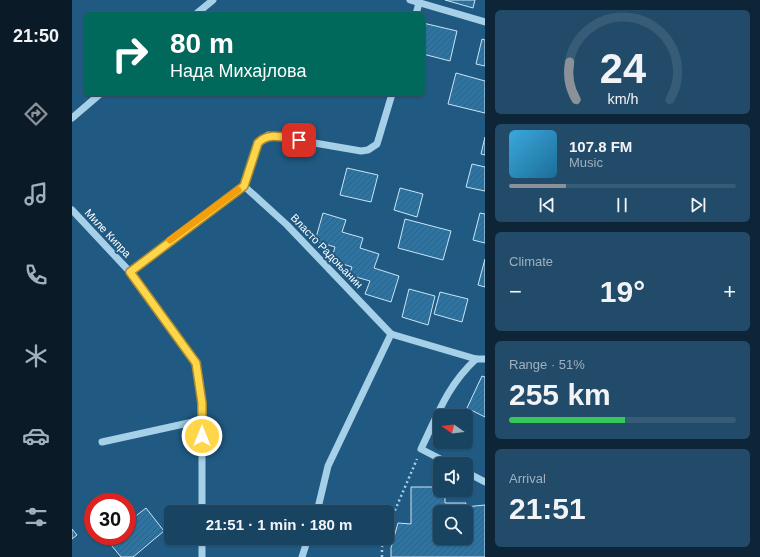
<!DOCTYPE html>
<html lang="en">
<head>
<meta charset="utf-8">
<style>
	body { margin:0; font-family:Arial,sans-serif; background:#214b68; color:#f1f3f6; height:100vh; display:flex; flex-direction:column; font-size:15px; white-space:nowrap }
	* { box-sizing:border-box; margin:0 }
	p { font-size:13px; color:#9fb0be }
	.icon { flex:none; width:22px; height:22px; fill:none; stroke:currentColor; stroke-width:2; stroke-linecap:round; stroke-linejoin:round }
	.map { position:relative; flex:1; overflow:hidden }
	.side { display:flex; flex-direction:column; gap:10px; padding:10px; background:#0d2536; width:275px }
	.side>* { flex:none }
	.top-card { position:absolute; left:12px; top:12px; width:341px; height:84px; border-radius:6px; box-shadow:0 1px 3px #0004,0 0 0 1px #365c77; background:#00695c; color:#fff; overflow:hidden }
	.needle { width:26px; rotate:284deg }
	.fabs { position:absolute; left:361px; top:409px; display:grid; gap:8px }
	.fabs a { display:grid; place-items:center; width:40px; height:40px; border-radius:6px; background:#184462; box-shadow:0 1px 3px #0004,0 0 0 1px #365c77; font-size:20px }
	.speed { position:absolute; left:12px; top:493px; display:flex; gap:8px; font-size:20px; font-weight:700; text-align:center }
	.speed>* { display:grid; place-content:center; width:52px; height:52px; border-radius:50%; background:#184462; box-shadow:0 1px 3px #0004,0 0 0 1px #365c77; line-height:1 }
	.speed .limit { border:6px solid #d22; background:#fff; color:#111 }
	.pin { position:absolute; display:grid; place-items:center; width:34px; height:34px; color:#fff; margin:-17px; border-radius:8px; box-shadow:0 2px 6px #0006 }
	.me { position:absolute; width:44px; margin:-22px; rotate:0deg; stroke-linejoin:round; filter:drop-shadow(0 0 3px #0008) }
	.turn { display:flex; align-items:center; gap:14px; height:84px; padding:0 20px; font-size:18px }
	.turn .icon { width:52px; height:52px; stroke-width:2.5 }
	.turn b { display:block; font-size:28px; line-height:34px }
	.big { font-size:30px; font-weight:600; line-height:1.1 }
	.side .card { flex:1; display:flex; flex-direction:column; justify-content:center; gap:6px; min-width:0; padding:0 14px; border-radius:6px; background:#214b68 }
	.side .dial { align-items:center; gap:0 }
	.dial svg { height:104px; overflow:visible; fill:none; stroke:#365c77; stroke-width:7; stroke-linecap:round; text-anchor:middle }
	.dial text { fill:#f1f3f6; stroke:none }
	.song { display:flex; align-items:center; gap:12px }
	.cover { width:48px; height:48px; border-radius:6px; background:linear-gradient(135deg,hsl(200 70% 55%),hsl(200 70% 35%)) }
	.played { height:4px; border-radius:2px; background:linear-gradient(90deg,#8c9099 25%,#365c77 25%) }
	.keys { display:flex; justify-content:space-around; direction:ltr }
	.heat { display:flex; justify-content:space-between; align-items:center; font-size:22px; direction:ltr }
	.charge { height:6px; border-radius:3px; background:linear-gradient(90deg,#34c759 51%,#365c77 0) }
	.trip { position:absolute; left:92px; top:505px; width:230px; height:40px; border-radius:6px; background:#184462; box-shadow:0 1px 3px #0004,0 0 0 1px #365c77; font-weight:600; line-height:40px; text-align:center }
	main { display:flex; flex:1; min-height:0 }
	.tab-bar { display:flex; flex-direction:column; width:72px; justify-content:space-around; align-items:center; background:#0a1b27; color:#9fb0be }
	.tab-bar .icon { width:28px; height:28px }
	.tab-bar .selected { color:#8c9099 }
	.tab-bar b { font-size:18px; color:#f1f3f6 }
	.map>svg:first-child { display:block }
	.building { fill:url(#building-hatch); stroke:#cae5f6; fill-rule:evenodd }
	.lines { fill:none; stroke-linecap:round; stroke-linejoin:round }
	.path { stroke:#a6cfe8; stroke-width:2.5; stroke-dasharray:2 3; stroke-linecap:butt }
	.minor { stroke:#a6cfe8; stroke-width:7 }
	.route-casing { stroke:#a68a30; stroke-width:10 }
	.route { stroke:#ffd54a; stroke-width:7 }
	.slow { stroke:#f59e0b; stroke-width:7 }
	.labels { text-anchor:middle; stroke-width:4; stroke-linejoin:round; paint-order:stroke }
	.street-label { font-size:11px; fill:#fff; stroke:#205a82 }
</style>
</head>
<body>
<main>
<nav class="tab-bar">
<b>21:50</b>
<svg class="icon selected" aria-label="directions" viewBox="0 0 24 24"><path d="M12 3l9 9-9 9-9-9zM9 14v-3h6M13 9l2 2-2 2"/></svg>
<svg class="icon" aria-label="music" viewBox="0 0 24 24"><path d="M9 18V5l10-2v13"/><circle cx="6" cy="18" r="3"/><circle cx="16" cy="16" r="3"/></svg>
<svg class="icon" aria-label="phone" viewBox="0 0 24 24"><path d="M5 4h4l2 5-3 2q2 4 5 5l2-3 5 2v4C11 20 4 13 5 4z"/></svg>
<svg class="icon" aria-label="climate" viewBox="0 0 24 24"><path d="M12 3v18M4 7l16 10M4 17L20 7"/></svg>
<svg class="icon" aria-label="car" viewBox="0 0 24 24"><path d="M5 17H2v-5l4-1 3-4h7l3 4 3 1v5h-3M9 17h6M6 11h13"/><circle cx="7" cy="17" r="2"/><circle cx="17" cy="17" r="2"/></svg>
<svg class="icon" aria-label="filters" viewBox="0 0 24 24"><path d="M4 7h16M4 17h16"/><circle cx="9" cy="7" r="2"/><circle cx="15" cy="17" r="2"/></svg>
</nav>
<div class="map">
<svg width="413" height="557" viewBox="0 0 413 557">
	<defs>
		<pattern id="building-hatch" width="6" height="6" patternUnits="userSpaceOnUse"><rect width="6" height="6" fill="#30739f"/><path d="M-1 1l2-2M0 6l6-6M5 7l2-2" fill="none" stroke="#415c6d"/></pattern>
	</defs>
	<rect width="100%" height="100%" fill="#205a82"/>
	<g class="building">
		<polygon points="373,0 403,0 401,8"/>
		<polygon points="351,23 385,31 378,61 351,54"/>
		<polygon points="410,39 413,40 413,66 404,64"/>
		<polygon points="384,73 413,81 413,113 376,104"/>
		<polygon points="413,137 413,155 409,154"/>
		<polygon points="400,164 413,167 413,191 394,187"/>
		<polygon points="275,168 306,175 299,202 268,195"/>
		<polygon points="328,188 351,194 345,217 322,210"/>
		<polygon points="251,213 274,220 270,232 291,238 288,248 307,254 302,268 327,276 319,302 293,294 298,281 277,275 280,267 259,260 263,247 243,241"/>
		<polygon points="408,213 413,214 413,243 401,240"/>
		<polygon points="333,219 379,231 371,260 326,248"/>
		<polygon points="413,259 413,287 406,285"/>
		<polygon points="337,289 363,296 356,325 330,317"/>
		<polygon points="368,292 396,299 390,322 362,314"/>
		<polygon points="410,376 413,377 413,417 395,408"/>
		<path d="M339,487H361V494H373V503H394L393,507L413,505V557H319V548L326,523L339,524ZM368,512H394V538H368Z"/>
		<polygon points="74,508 92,531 61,557 49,557 35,540 39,536 55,536 55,523"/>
		<polygon points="0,529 5,535 0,539"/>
	</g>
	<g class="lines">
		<g class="path">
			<polyline points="315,529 345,459"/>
			<polyline points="310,557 310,547 312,538"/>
		</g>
		<g class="minor">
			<polyline points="338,0 413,22"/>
			<polyline points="124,14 141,0"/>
			<polyline points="344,14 347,3"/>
			<polyline points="0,118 28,94"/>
			<polyline points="172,186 215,225 319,334 404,359 413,359"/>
			<polyline points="0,210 58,272 124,363 130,403 130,512"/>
			<polyline points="58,272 172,186 186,143 196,135 289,151 296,150 305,144 320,94"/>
			<polyline points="30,442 130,420"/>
			<path d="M378,464L349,449C366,414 375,386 404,359"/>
			<polyline points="394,472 413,482"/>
			<polyline points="245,512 256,466 319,334"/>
			<polyline points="130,557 130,538"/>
			<polyline points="230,557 236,538"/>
		</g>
	</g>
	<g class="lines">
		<defs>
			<path id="route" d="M130,436V403L124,363L58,272L172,186L186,143C197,131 213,138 227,140"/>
		</defs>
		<use href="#route" class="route-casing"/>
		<use href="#route" class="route"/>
		<polyline class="slow" points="98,240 166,190"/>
	</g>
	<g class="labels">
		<g class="street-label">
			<text transform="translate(36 233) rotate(47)" y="4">Миле Кипра</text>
			<text transform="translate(255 251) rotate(46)" y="4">Власто Радоњанин</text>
		</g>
	</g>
</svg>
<div class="fabs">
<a><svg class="needle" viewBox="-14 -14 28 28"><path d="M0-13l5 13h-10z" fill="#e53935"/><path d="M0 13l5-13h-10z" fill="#9fb0be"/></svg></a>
<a><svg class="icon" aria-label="sound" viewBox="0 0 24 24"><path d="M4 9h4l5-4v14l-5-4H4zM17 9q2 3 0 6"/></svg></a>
<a><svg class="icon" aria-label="search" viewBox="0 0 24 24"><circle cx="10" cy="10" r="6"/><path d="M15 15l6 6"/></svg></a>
</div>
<div class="speed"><div class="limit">30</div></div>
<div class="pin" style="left:227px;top:140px;background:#d93025"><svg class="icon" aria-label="arrive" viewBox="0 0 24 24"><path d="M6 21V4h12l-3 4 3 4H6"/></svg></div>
<svg class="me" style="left:130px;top:436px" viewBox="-20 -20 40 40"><circle r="17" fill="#ffd54a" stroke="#fff" stroke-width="3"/><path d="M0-11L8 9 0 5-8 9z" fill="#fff"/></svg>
<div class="trip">21:51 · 1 min · 180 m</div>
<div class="top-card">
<div class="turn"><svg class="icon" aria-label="right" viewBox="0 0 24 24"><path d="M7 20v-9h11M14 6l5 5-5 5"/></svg><div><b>80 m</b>Нада Михајлова</div></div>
</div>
</div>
<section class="side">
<div class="card dial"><svg viewBox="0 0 100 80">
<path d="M14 69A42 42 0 1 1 86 69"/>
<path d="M14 69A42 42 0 0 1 9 40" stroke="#8c9099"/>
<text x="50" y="56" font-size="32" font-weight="700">24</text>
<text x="50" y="72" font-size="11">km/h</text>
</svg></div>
<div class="card">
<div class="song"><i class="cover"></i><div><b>107.8 FM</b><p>Music</p></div></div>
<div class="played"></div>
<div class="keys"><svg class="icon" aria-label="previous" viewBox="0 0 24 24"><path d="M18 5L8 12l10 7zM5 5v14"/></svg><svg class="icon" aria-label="pause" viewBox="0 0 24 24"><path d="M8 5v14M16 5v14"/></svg><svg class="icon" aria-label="next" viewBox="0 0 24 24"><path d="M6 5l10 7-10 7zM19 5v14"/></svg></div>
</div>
<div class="card"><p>Climate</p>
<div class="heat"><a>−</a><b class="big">19°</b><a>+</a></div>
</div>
<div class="card"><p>Range · 51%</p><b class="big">255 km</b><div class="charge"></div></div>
<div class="card"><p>Arrival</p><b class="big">21:51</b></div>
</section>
</main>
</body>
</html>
